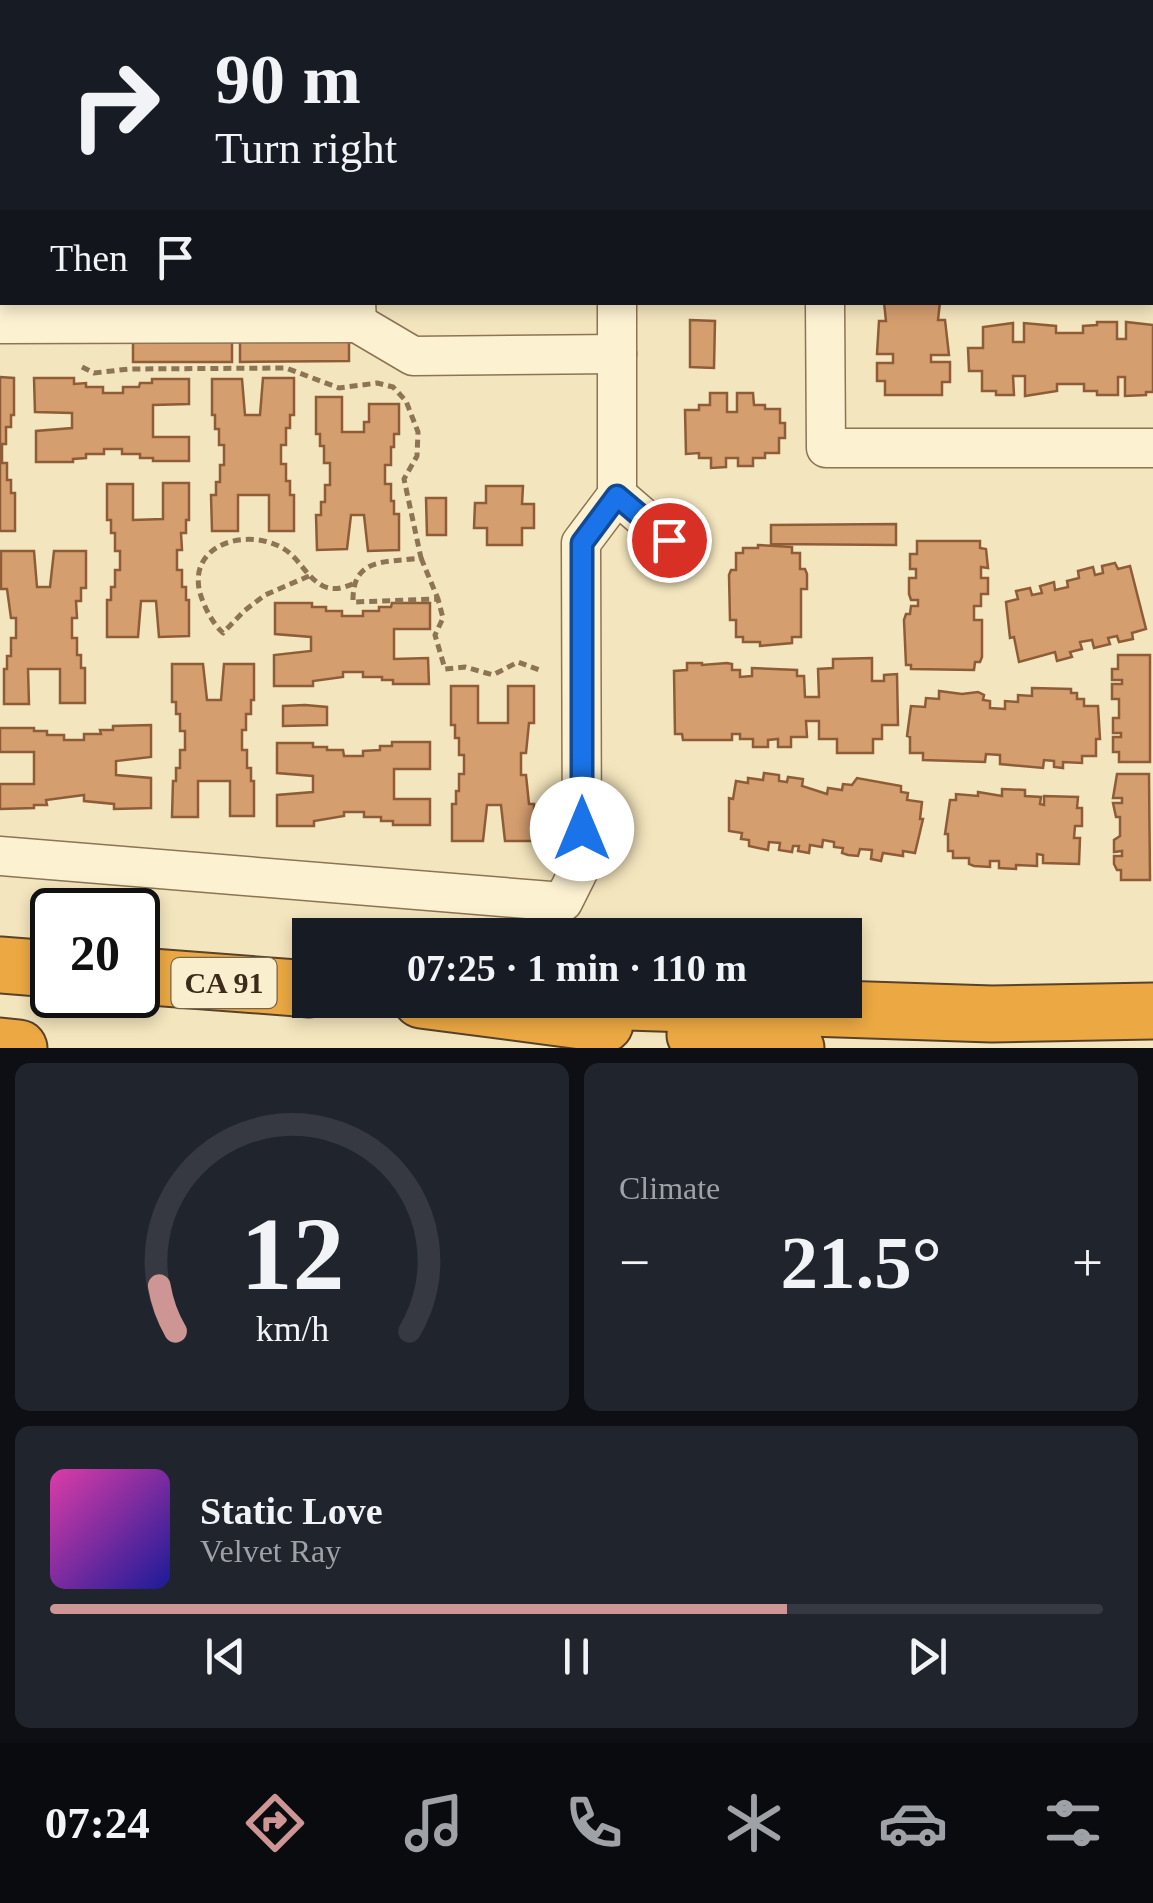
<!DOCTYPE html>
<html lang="en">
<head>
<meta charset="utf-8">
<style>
	body { margin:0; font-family:"Times New Roman",serif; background:#20242c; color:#f1f3f6; height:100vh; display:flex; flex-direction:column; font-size:38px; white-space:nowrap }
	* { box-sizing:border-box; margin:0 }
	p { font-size:32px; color:#9ea1a6 }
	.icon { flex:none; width:55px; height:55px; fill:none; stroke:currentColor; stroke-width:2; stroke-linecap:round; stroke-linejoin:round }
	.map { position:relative; height:1048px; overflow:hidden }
	.side { display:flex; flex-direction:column; gap:15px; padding:15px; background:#0d0f14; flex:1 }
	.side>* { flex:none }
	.top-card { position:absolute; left:0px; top:0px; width:1155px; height:305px; box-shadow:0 5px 15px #0003; background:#171b24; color:#f1f3f6; overflow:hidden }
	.speed { position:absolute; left:30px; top:888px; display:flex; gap:20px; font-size:50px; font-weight:700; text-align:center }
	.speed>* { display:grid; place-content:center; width:130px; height:130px; border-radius:50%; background:#171b24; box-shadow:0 5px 15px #0003; line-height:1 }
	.speed .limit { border:5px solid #111; border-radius:15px; background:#fff; color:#111 }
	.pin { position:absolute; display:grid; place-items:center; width:85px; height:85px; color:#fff; margin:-42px; border:5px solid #fff; border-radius:50%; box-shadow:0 2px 10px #0007 }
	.me { position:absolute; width:110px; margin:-55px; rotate:0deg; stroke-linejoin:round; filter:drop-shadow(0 0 8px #0008) }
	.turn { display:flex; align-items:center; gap:35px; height:210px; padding:0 50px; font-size:45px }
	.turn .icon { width:130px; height:130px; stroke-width:2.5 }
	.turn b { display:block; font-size:70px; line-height:85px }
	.then { display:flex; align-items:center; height:95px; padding:0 50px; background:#0003; gap:20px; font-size:38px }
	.big { font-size:75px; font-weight:700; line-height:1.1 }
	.side .tile { flex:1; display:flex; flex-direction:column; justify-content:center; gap:15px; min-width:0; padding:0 35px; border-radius:15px; background:#20242c }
	.side .dial { align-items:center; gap:0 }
	.dial svg { height:260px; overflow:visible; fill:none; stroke:#363941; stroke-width:7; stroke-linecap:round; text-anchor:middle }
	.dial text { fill:#f1f3f6; stroke:none }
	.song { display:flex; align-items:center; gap:30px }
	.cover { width:120px; height:120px; border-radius:15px; background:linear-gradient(135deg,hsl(320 70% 55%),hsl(240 70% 35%)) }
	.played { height:10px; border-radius:5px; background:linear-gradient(90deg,#cd9594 70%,#363941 70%) }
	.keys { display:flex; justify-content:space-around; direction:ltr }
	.heat { display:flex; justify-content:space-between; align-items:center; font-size:55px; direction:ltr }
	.side .tiles { flex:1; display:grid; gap:15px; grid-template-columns:1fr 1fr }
	.tile:last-child { grid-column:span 2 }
	.trip { position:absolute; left:292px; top:918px; width:570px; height:100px; border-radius:0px; background:#171b24; box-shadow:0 5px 15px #0003; font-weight:700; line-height:100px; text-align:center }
	.dock { display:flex; height:160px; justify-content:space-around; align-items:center; background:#090b0e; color:#9ea1a6 }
	.dock .icon { width:70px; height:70px }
	.dock .current { color:#cd9594 }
	.dock b { font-size:45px; color:#f1f3f6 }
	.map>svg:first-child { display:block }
	.building { fill:#d59e6f; stroke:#8e5d37; stroke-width:2.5 }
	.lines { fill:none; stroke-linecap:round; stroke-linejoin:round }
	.minor-casing { stroke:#8c7454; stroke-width:41 }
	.highway-casing { stroke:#594229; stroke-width:59 }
	.path { stroke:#8c7454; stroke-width:5; stroke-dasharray:8 5; stroke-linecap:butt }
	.minor { stroke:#fcf1d1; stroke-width:38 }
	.highway { stroke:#eca943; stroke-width:55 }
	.route-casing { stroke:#114b97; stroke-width:25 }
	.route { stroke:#1a73e8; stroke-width:18 }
	.labels { text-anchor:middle; stroke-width:10; stroke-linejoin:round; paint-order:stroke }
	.shield { fill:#f9eecd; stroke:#736650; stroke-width:2.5 }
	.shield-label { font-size:30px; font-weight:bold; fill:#3a2b1b }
</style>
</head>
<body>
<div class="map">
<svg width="1153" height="1048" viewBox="0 0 1153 1048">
	<rect width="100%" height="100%" fill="#f3e5bd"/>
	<g class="building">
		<polygon points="884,302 940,302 938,320 945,320 949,355 931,355 931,362 950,362 950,382 942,382 942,395 885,395 885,381 877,381 877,363 893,363 893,354 877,354 879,321 886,321"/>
		<polygon points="690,320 715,321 714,368 690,367"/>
		<polygon points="1097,322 1117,322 1117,339 1126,339 1126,322 1153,325 1153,392 1146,392 1146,395 1125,396 1125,377 1118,377 1118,395 1097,395 1097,391 1084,391 1084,384 1057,384 1057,391 1025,396 1025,376 1013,376 1014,395 996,395 996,391 982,391 982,371 969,371 968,348 983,348 983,327 1013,323 1013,342 1024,342 1024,323 1056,326 1056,333 1083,333 1083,326 1097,325"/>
		<polygon points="232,339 232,362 133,362 133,340"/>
		<polygon points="240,339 349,339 349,361 240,362"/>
		<polygon points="0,377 14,378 14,415 11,415 11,427 6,427 6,444 2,444 2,463 7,463 7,480 11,480 11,493 15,493 15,531 0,531"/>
		<polygon points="34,378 74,378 74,384 86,383 86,387 103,387 103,393 123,393 123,387 139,387 140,383 152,383 152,379 189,379 189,404 153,405 153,437 189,437 189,461 153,461 153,458 140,458 140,454 122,454 122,449 104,449 104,454 86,454 86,458 73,459 73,462 36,462 36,431 72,428 72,413 35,412"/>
		<polygon points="263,378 294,378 294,415 290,415 290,428 286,428 286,445 281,445 281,464 286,464 286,481 290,481 290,495 294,495 294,531 269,531 269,495 238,495 238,531 212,531 211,495 216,495 216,482 220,482 220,465 224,465 224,445 219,445 219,429 215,429 215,415 212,415 212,379 242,379 245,415 260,415"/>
		<polygon points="710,393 727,393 727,412 737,412 737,393 753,393 754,405 765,405 765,409 780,409 780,423 785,423 785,438 779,438 779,453 765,453 765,458 753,458 753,466 738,466 738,458 726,458 726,467 711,468 711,458 699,458 699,453 686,454 685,410 699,410 699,405 710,405"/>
		<polygon points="316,397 342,397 342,432 364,432 364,422 369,422 369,404 399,404 399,434 394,434 394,447 391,447 391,465 385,465 385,484 391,484 391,501 394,501 394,514 399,514 399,550 368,551 364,515 351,515 347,549 317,550 316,515 321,515 321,502 325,502 325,485 330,485 330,463 324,463 324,446 320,446 320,434 316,434"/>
		<polygon points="163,483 189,483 189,520 186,520 186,533 181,533 182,550 177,550 177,570 182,570 182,587 186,587 186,600 189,600 189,636 159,637 156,601 141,601 138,637 107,637 107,600 111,600 111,587 115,587 115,570 120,570 120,551 115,551 115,533 111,533 111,520 107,520 107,484 133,484 133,520 163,519"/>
		<polygon points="486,486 523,486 522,504 534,504 534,528 522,528 522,545 487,545 487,528 474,528 475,503 486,503"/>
		<polygon points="426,498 446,498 446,535 427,535"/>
		<polygon points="896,524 896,545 771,544 771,525"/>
		<polygon points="917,541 980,541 980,548 986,549 988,568 981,567 981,578 988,578 988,594 981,594 981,606 974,606 974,620 982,620 982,657 980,662 975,662 974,670 911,669 911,665 906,665 904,620 906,614 910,614 911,606 918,606 918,600 911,600 909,594 909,578 916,578 916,569 910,569 910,554 917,554"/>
		<polygon points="758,545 792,547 792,553 800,553 800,569 805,569 807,574 807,589 801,589 801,637 792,637 792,643 760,646 760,642 743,642 743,637 736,637 736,620 730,620 729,575 731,570 736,570 736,553 743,553 743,548 758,548"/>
		<polygon points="1,551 34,551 37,587 50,587 54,551 86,551 86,588 81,588 81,601 76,601 77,618 72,618 72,638 77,638 77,655 81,655 81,668 85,668 85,703 60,703 60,669 28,669 29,704 4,704 4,669 7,669 7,656 11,656 11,638 16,638 16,618 11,618 7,589 1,589"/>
		<polygon points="1115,563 1118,569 1130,566 1146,629 1132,633 1133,639 1119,642 1117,636 1108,638 1110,644 1094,648 1092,640 1080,642 1082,649 1070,652 1072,657 1057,661 1055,652 1019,662 1014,637 1010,638 1006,602 1018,599 1016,591 1030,588 1032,595 1042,593 1040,586 1054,582 1055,590 1068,587 1067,581 1079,578 1078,571 1093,567 1095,575 1103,573 1102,566"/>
		<polygon points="275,603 312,603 312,607 326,607 326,611 342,611 342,616 363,616 363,611 379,611 379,607 391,607 392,603 430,603 430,629 394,629 394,659 428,658 429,684 393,684 393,680 382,680 382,677 363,677 363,672 343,672 343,677 313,681 313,686 274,686 274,655 311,651 311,637 275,634"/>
		<polygon points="1118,655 1150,655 1150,762 1119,762 1119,752 1113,752 1113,737 1121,737 1121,733 1113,733 1113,718 1119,718 1119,699 1112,699 1112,684 1122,684 1122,680 1112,680 1112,669 1118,669"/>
		<polygon points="872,658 872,681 884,681 884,675 897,674 898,725 882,725 882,739 873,739 873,753 837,753 837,739 819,739 819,721 806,721 807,737 791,737 791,747 778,747 778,739 768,740 768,747 753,747 753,739 740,739 740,734 732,734 732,740 683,740 682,734 675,734 674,671 687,670 687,663 702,663 702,665 727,663 732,664 732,670 740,670 740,677 752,676 752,668 797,670 797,676 804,676 805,697 819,697 818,669 833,668 833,659"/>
		<polygon points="172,664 203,664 207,700 221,700 224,664 254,664 254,700 251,700 251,714 246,714 246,730 242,730 242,750 247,750 247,768 251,768 251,781 254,781 254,816 230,816 230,781 198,781 198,817 172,817 173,781 176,781 176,768 180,768 180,750 185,750 185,731 180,731 180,714 176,714 176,702 172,702"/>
		<polygon points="451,686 478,686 478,723 508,723 508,686 534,686 534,723 529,723 526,753 521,753 521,775 526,775 529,804 534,804 534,841 505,841 501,805 487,805 483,841 452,841 452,804 456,804 456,791 459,791 459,774 464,774 464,755 459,755 459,738 455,738 455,725 451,725"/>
		<polygon points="1032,688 1071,689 1071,693 1077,693 1077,699 1084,699 1084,706 1098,706 1100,739 1096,739 1096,756 1082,756 1082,763 1063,762 1063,768 1054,767 1054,761 1044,760 1043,768 1000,764 1000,755 986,754 985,762 923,760 923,753 910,753 910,737 907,736 911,706 925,707 926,698 939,699 939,691 962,694 978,692 984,695 983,700 990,701 990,708 1005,709 1005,701 1018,702 1018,695 1032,696"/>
		<polygon points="305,705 327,707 327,725 283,726 283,706"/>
		<polygon points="151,725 151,757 116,761 116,775 151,778 151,808 114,809 114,804 84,801 84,795 46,800 47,805 34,805 34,808 0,809 0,784 34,784 34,752 0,752 0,728 34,728 34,731 47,731 47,735 64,735 64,740 84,740 84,734 101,734 100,730 113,730 113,726"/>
		<polygon points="392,742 430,742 430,769 394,769 394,799 430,799 430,825 393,825 393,821 381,821 381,817 364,817 364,812 344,812 344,816 314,821 314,826 277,826 277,795 313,792 313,776 277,773 277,743 313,743 313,747 327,747 327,750 343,750 344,756 363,756 363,751 380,750 380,746 392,746"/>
		<polygon points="764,773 779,775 779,781 787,782 788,777 803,779 802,786 827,794 828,788 842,790 843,784 852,785 857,778 901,786 901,792 908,793 907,800 922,802 920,819 923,819 915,853 903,851 903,856 883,853 881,861 871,859 872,850 860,849 858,856 848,855 842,853 843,848 834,847 834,842 823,840 822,847 810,845 809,853 798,851 799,846 793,846 792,852 779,850 780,843 769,842 768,850 749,846 749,840 741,839 742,833 729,831 729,798 733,799 736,781 748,783 748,778 763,780"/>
		<polygon points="1117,774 1149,774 1150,880 1121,880 1121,870 1117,870 1114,864 1114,856 1122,856 1122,851 1114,852 1114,840 1120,836 1120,817 1116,817 1113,803 1122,803 1122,798 1113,798"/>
		<polygon points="1002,789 1025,790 1025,796 1041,797 1040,804 1044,805 1044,796 1078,797 1077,808 1082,808 1082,826 1075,826 1074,838 1080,838 1079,864 1043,863 1043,855 1037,854 1037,866 1016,865 1016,869 999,868 999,861 990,861 990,867 974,866 969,864 969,858 953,858 953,851 948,851 948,834 945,834 950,800 956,800 956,794 978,796 978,792 1002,796"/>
	</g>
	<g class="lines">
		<defs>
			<g id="minor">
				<polyline points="354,0 354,2"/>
				<polyline points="616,0 616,2"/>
				<polyline points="825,302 826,448 1153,448"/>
				<polyline points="357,323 413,356 617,354"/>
				<polyline points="0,324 357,323 356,302"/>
				<polyline points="617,495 617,302"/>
				<polyline points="617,495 669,540"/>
				<polyline points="0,856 563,902 582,864 581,543 617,495"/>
			</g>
			<g id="highway">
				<polyline points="0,965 52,969"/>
				<polyline points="138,976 310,989"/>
				<polyline points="421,1000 605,1024"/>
				<polyline points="567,1000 992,1014 1153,1011"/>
				<polyline points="695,1035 796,1048"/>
				<polyline points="0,1046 19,1048"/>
			</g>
		</defs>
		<use href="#minor" class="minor-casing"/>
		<use href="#highway" class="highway-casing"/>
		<g class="path">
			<path d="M82,367L94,373L129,369L286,368L339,388L377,383L393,387L406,401L418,432L417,456L404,479L421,558C386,563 352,556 353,602L438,599L443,618L435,635L445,669L465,667L493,675L518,662L542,671"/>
			<polyline points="421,558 438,599"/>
			<path d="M309,576L265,595L244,611L223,633C213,624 204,607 200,593C187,543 249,527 284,549C300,559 306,577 323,586C334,591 342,588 353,584"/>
		</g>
		<use href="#minor" class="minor"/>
		<use href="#highway" class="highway"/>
	</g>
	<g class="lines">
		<defs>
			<polyline id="route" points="582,829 582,543 617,496 669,540"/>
		</defs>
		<use href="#route" class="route-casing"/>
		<use href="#route" class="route"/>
	</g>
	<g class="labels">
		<rect class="shield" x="171.5" y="958" width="105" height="50" rx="8"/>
		<g class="shield-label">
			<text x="224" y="993">CA 91</text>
		</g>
	</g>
</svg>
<div class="speed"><div class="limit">20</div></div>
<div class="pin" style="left:669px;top:540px;background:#d93025"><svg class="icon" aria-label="arrive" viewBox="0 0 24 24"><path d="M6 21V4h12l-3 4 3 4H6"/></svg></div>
<svg class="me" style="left:582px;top:829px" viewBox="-20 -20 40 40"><circle r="19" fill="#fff"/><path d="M0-13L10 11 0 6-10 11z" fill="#1a73e8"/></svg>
<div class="trip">07:25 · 1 min · 110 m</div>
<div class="top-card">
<div class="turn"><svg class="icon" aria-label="right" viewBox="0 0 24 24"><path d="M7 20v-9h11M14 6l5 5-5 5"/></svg><div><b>90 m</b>Turn right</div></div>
<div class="then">Then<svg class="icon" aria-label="arrive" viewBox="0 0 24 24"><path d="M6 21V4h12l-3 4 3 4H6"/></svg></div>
</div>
</div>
<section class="side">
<div class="tiles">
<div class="tile dial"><svg viewBox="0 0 100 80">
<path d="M14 69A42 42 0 1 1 86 69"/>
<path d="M14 69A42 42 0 0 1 9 55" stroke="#cd9594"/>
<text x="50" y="56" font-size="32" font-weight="700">12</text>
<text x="50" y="72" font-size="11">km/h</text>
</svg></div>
<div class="tile"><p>Climate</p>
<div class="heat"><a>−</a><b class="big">21.5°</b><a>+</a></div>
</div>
<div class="tile">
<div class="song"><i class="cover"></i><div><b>Static Love</b><p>Velvet Ray</p></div></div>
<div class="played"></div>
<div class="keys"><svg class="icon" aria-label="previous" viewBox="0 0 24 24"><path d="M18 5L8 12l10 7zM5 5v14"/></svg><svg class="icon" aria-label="pause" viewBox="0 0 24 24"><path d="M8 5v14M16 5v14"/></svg><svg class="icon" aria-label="next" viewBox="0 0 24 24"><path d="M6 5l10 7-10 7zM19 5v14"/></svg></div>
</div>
</div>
</section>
<nav class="dock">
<b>07:24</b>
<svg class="icon current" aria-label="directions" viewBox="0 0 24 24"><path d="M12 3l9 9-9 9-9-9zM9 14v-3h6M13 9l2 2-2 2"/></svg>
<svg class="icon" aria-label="music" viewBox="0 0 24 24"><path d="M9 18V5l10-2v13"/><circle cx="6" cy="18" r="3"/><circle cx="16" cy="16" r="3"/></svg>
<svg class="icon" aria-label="phone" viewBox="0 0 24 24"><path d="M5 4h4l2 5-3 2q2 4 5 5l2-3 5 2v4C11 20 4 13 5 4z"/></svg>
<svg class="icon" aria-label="climate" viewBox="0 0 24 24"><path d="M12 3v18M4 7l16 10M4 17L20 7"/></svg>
<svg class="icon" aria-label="car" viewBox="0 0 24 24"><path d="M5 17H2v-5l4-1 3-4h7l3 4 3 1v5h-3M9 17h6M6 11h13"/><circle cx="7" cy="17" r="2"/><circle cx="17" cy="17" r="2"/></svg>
<svg class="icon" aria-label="filters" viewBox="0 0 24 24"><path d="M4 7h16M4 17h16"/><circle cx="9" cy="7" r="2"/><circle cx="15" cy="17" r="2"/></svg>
</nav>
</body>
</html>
